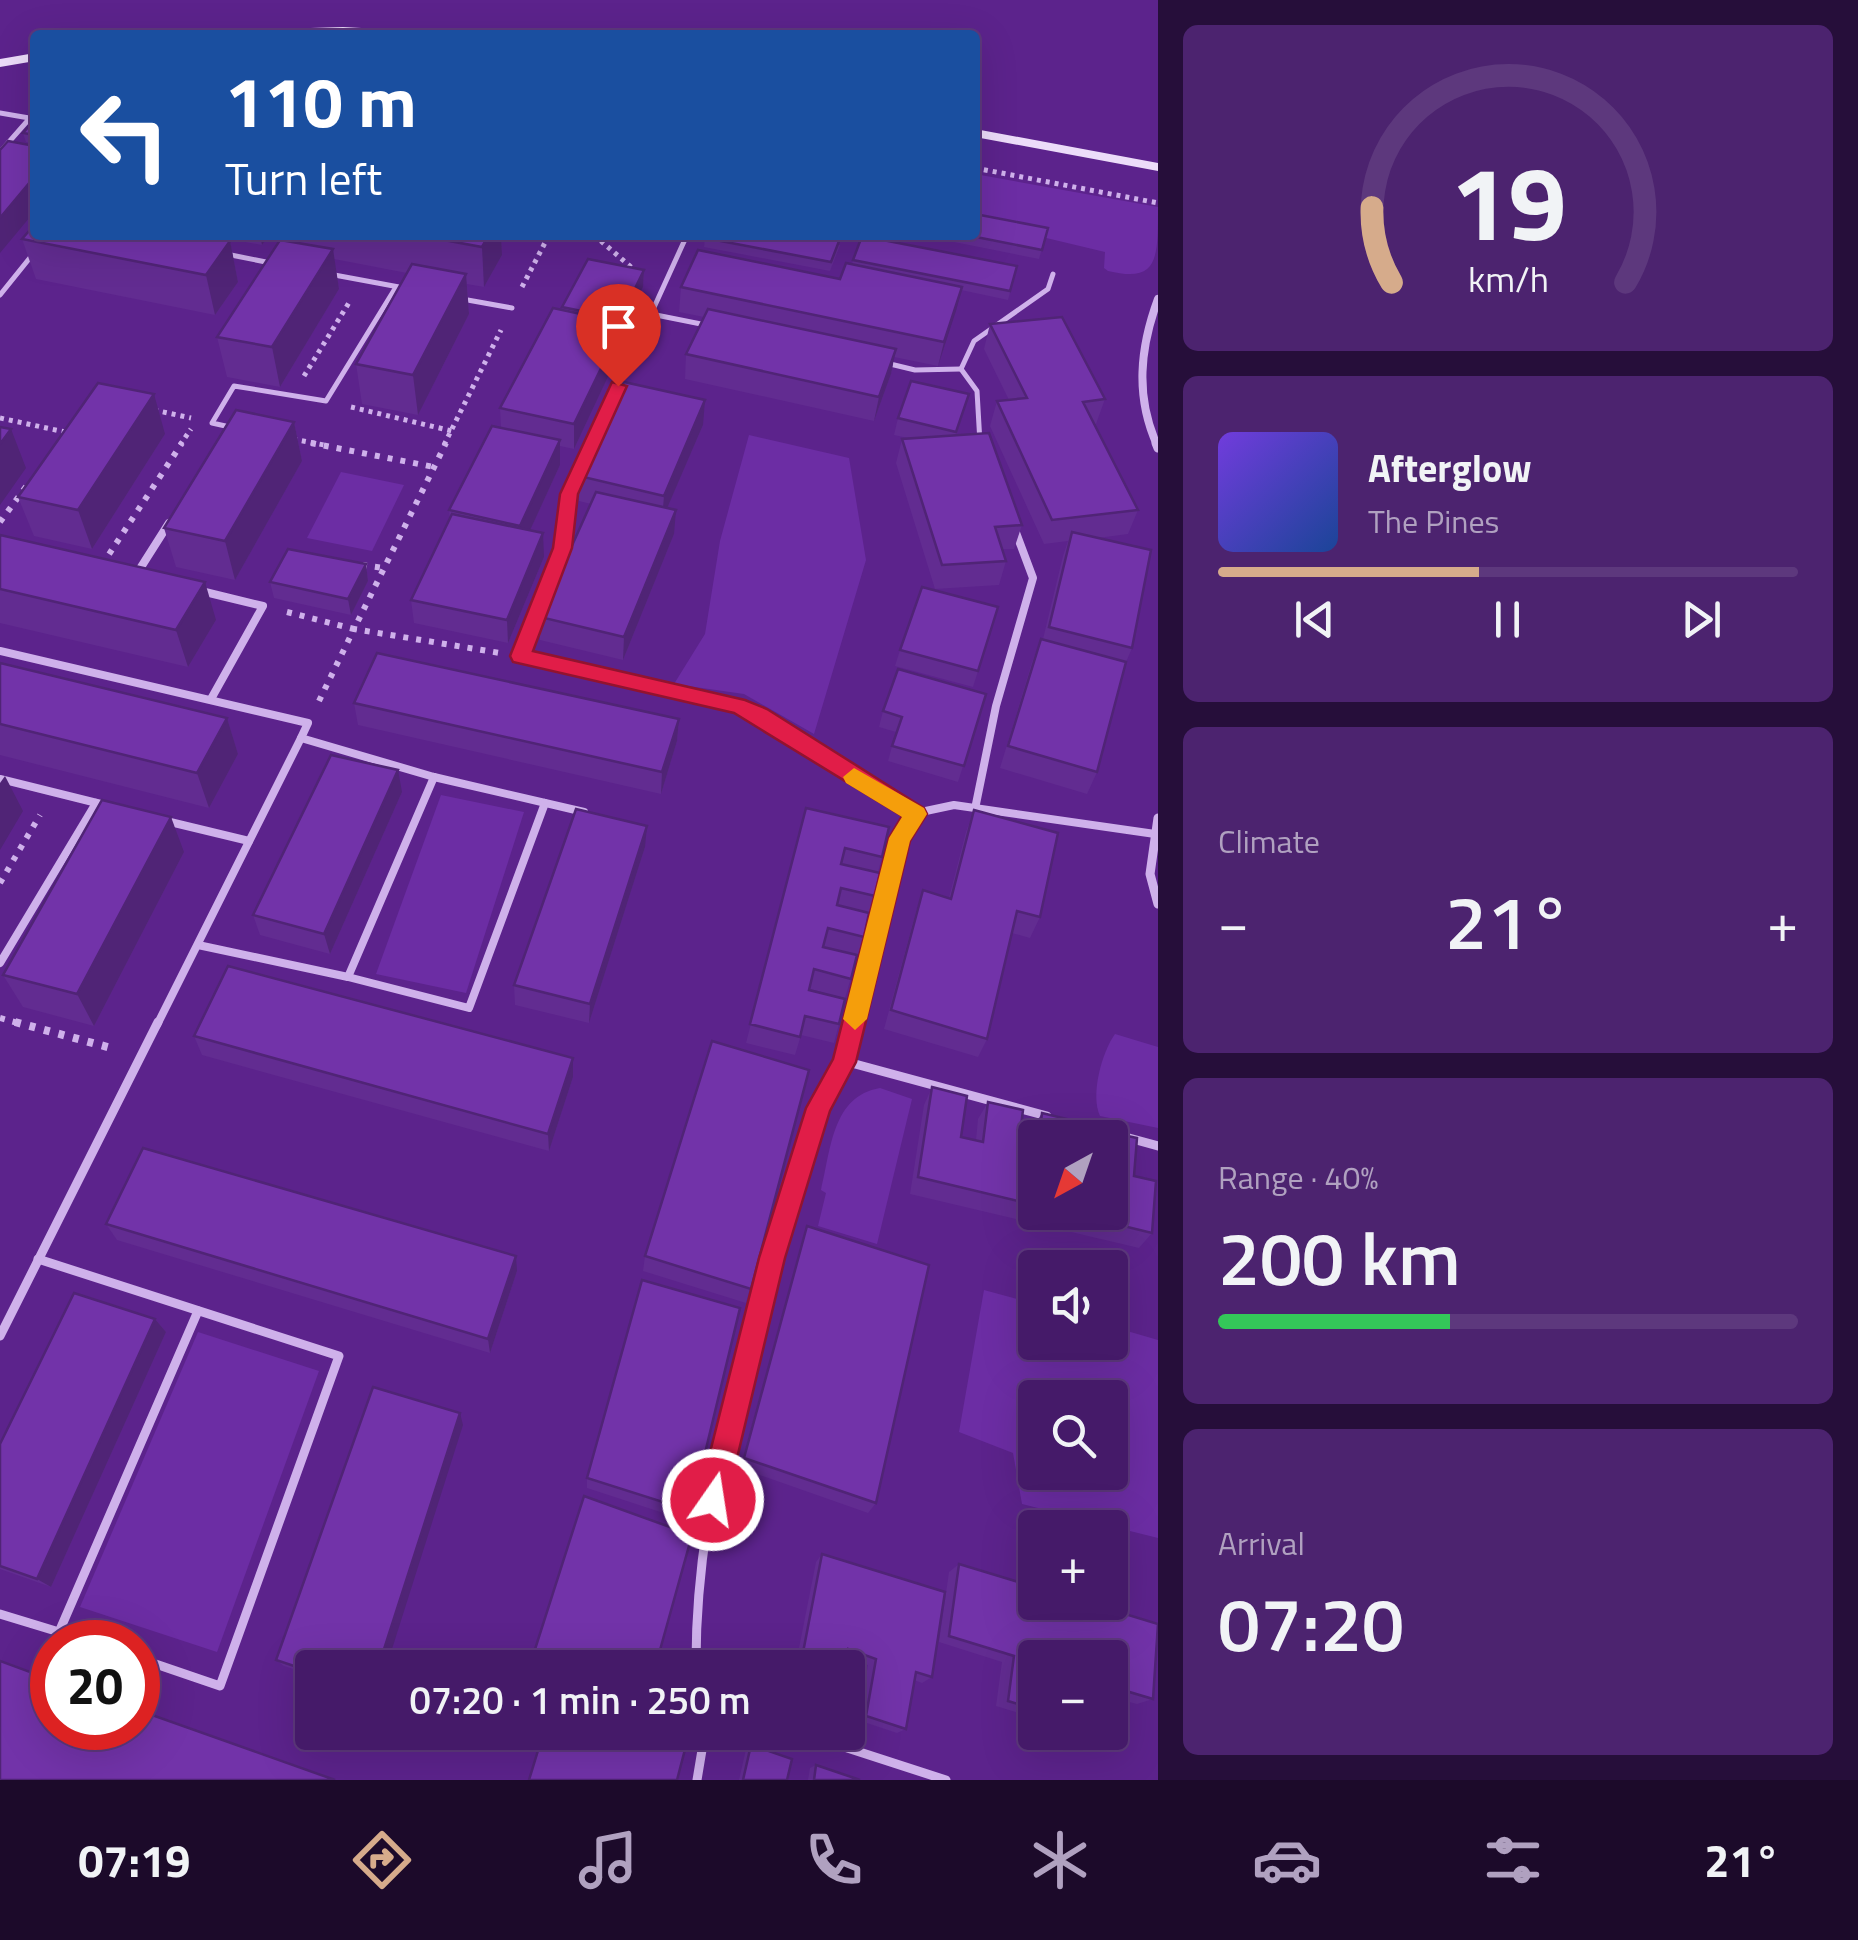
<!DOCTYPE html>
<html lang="en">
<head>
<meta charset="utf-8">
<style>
	body { margin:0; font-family:"Titillium Web",sans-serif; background:#4c236f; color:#f1f3f6; height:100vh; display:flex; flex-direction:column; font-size:38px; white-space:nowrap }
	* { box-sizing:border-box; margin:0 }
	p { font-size:32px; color:#b0a1c0 }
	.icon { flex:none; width:55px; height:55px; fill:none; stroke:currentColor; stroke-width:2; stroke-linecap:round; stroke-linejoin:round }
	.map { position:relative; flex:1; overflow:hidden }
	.panel { display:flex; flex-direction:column; gap:25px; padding:25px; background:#260e3a; width:700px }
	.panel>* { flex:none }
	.guide { position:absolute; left:30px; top:30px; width:950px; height:210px; border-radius:10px; box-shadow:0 10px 40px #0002,0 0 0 2px #5d387d; background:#1a4fa0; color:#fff; overflow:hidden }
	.needle { width:65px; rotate:220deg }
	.fabs { position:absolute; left:1018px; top:1120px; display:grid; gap:20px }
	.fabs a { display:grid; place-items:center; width:110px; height:110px; border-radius:10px; background:#451a69; box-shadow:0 10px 40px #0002,0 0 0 2px #5d387d; font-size:50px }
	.speed { position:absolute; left:30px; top:1620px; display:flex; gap:20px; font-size:50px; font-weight:700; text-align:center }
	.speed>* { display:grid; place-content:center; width:130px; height:130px; border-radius:50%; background:#451a69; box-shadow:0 10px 40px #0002,0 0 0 2px #5d387d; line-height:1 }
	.speed .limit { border:15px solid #d22; background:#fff; color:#111 }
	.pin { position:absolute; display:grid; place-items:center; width:85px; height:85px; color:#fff; margin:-102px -42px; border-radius:50% 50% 50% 0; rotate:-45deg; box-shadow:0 0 10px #0007 }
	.pin .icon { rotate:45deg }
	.me { position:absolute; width:110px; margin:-55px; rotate:13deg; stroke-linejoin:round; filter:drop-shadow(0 0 8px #0008) }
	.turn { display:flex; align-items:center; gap:35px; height:210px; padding:0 30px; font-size:45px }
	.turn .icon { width:130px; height:130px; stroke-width:2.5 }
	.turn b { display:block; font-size:70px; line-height:85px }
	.big { font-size:75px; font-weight:600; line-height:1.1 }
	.panel .widget { flex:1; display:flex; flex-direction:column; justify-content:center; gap:15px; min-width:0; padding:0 35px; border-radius:15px; background:#4c236f }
	.panel .dial { align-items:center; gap:0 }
	.dial svg { height:260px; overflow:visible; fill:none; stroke:#5d387d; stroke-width:7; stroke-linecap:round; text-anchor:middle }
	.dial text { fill:#f1f3f6; stroke:none }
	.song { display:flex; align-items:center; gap:30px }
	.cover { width:120px; height:120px; border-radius:15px; background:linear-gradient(135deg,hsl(260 70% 55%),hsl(220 70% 35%)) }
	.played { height:10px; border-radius:5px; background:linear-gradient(90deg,#d6ab8b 45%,#5d387d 45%) }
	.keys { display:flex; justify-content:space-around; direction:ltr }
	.heat { display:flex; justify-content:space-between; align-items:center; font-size:55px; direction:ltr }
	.charge { height:15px; border-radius:8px; background:linear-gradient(90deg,#34c759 40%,#5d387d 0) }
	.trip { position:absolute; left:295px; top:1650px; width:570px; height:100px; border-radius:10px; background:#451a69; box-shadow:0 10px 40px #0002,0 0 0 2px #5d387d; font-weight:600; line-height:100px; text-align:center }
	.tab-bar { display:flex; height:160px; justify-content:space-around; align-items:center; background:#1c0a2a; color:#b0a1c0 }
	.tab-bar .icon { width:70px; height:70px }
	.tab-bar .on { color:#d6ab8b }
	.tab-bar b { font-size:45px; color:#f1f3f6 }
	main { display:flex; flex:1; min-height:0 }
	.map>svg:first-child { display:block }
	.green { fill:#6c2da4; fill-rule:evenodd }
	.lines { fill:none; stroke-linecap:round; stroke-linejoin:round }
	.path-far2 { stroke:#cfb1eb; stroke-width:5; stroke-dasharray:4 5; stroke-linecap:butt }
	.path-far1 { stroke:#cfb1eb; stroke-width:6; stroke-dasharray:5 8; stroke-linecap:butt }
	.path { stroke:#cfb1eb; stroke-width:8; stroke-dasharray:6 9; stroke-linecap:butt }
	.lane-far2 { stroke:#cfb1eb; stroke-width:5 }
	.lane-far1 { stroke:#cfb1eb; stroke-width:8 }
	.lane { stroke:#cfb1eb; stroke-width:9 }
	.street-far1 { stroke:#cfb1eb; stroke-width:8 }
	.street { stroke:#cfb1eb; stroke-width:9 }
	.secondary { fill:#ecdcf9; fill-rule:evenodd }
	.wall { fill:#622c91 }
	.shaded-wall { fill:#502476 }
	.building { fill:#7233a9; stroke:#502476; stroke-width:2.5 }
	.route { fill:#e11d48; stroke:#92132f; stroke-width:2.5 }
	.slow { fill:#f59e0b }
</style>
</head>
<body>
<main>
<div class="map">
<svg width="1158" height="1780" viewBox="0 0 1158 1780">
	<rect width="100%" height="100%" fill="#5c238c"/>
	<g class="green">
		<path d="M975,174L1158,207C1158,260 1158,283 1108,271L1104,268L1105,252L975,221Z"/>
		<polygon points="749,435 849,458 866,560 814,734 744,694 674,684 705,634 720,541"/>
		<polygon points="341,472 404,485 372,551 307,538"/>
		<polygon points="441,795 524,812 466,993 376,974"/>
		<path d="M1115,1034L1158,1047V1128L1100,1116C1090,1095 1102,1052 1115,1034Z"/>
		<path d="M880,1088L912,1099L877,1244L818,1226L826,1193L821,1190C831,1150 832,1096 880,1088Z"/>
		<path d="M984,1290L1035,1304V1342H1110V1326L1158,1340V1538L1022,1504L1013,1453L959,1432ZM1035,1398H1110V1472H1035Z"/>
		<polygon points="198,1332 319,1371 217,1652 80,1607"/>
	</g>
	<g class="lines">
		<g class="path-far2">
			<polyline points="975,168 1158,203"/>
			<polyline points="594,235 638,273"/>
			<polyline points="522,287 549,235"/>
			<polyline points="304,376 350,301"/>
			<polyline points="351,407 452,431"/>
			<polyline points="154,410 191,418"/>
			<polyline points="0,418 65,432"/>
			<polyline points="293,439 324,445"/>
			<polyline points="180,445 191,429"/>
			<polyline points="444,445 501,330"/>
		</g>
		<g class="path-far1">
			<polyline points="311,443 434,467"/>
			<polyline points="0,522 28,484"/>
			<polyline points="102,565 182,443"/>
			<polyline points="362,565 384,568"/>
			<polyline points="287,612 354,629 446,443"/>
			<polyline points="319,701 354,629 500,653"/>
			<polyline points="0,883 40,815"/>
			<polyline points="0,1018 25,1025"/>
		</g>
		<polyline class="path" points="15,1022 115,1049"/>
		<g class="lane-far2">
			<polyline points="0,113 35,119"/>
			<polyline points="0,152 30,118"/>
			<polyline points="687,235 651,314 711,326"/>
			<polyline points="226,254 271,263"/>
			<polyline points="329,274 399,287"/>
			<polyline points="0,295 33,254"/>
			<polyline points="462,299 512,308"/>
			<polyline points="886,363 915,370 961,369"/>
			<polyline points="227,431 230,427 212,423 234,386 326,401 396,287"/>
			<polyline points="980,443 977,391 961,369 974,341 1048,289 1053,274"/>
			<polyline points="591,445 651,314"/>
		</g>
		<g class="lane-far1">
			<polyline points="592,443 569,494 562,549 521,656 760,715 916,814"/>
			<polyline points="136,575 169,523"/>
			<polyline points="201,591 263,606 211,699"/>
			<polyline points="0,651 308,723 301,738 434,777 584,812"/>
			<polyline points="434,777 348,977 469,1008 545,803"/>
			<polyline points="0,779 109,806"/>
			<polyline points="976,804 996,706 1033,578 1015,530"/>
			<polyline points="166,821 249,841"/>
			<polyline points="198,945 348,977"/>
			<polyline points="0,963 96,803"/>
			<polyline points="157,1025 301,738"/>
			<polyline points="853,1025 900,838 921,812 954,805 1155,834"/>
		</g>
		<g class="lane">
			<polyline points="854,1022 844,1061 1047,1116"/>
			<polyline points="1071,1123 1105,1132"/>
			<polyline points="1129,1138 1158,1146"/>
			<polyline points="38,1259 339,1356 220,1686 138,1658"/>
			<polyline points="0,1336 158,1022"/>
			<polyline points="0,1614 59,1632"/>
			<polyline points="90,1642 59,1632 198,1311"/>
			<path d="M696,1668C695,1523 734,1386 777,1248C797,1185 813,1120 844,1061"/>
			<polyline points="798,1732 946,1780"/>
			<polyline points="697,1780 705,1732"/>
		</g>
		<path class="street-far1" d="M1157,445C1135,396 1140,348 1158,299"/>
		<g class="street">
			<polyline points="1156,443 1158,448"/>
			<polyline points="1158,818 1150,874 1158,904"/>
		</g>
		<g class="secondary">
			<polygon points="343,27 416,31 422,35 210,35 216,31"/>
			<polygon points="35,53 35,61 0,67 0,59"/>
			<polygon points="975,129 1158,163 1158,171 975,137"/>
		</g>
	</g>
	<g class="wall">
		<polygon points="35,119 35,144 26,142 23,133"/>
		<polygon points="1048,228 1039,259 919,235 975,235"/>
		<polygon points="207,235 269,235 262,245"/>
		<polygon points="299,235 501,235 502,255 484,287 467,284 469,314 418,415 362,404 356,364 407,273 334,259 339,289 280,387 227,377 217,337 301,244"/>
		<polygon points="654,235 674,235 672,239"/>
		<polygon points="705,238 840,245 830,271 704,247"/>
		<polygon points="22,239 230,241 238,282 215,315 36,279"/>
		<polygon points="853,260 1017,266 1008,300 961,290 938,366 894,357 891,374 874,421 685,379 686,354 704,317 679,312 681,287 840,279 852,264"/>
		<polygon points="644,270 643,287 623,329 622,347 574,449 560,446 560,465 530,530 544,557 508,643 414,623 411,600 450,519 449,510 501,428 500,408 562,310 562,307"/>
		<polygon points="990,324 1105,399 1096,424 1094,424 1138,510 1128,534 1098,538 1132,648 1126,662 1097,772 1087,794 1000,768 1032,662 1041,639 1043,639 1063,556 1068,541 1044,544 990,426 997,401 1009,400 984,349"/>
		<polygon points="964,411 956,435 1022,525 1014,549 1002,549 1006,561 999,585 935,589 896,463 902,439 908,438 894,435 898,418"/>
		<polygon points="294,422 302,461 235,580 176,567 164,528"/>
		<polygon points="703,425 667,508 674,534 623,660 540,640 540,617 591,504 579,501 579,476"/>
		<polygon points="165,434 92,549 34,536 18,497"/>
		<polygon points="0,535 216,620 188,667 0,623"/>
		<polygon points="366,564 368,581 351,615 274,598 270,582"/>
		<polygon points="998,607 973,687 895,666 900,650"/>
		<polygon points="0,663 227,718 238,754 209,808 0,755"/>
		<polygon points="986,694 958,782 888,761 896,732 879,727 883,711"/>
		<polygon points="354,703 679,719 677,741 661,794 358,725"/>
		<polygon points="402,792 330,954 260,935 253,915"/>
		<polygon points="806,808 882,857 878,872 875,896 845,998 810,989 839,1024 834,1043 801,1035 795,1055 746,1043"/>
		<polygon points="974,810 1040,917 1030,938 1012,933 987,1039 978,1057 884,1029 916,911 923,890 949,898 966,832"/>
		<polygon points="645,847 589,1023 515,1005 514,985"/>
		<polygon points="184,852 94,1026 23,1007 3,975"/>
		<polygon points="194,1036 573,1077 549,1151 202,1055"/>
		<polygon points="809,1070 746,1303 643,1271 645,1256"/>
		<polygon points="932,1087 967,1096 961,1137 976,1140 978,1119 988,1102 1023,1110 1018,1151 1029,1154 1031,1131 1042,1113 1079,1122 1077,1138 1035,1138 1035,1212 1110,1212 1110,1138 1095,1138 1100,1130 1137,1138 1134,1176 1156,1181 1152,1233 1139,1248 910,1194 924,1105"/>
		<polygon points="106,1224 517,1271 490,1353 117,1240"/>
		<polygon points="807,1226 876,1503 868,1513 740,1468"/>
		<polygon points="155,1319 166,1332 51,1587 0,1569 0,1444"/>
		<polygon points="463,1425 312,1668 312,1675 284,1666 276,1660"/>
		<polygon points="587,1478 691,1511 688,1521 587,1488"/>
		<polygon points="822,1554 932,1677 922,1683 914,1680 906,1729 897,1733 858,1720 868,1665 846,1658 844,1668 795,1668 816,1562"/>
		<polygon points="959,1564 1035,1587 1035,1602 1086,1602 1158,1624 1153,1699 1137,1704 1125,1701 1121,1743 1106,1747 1067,1734 1067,1732 1110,1732 1110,1658 1035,1658 1035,1718 996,1706 1002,1662 939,1642 949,1572"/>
		<polygon points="528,1732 686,1732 542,1738"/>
		<polygon points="751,1745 787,1780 739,1780 746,1749"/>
		<polygon points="816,1765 860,1780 808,1780 810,1768"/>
	</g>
	<g class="shaded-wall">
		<polygon points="35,176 35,211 0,253 0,218"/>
		<polygon points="260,235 269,235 262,245"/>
		<polygon points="489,235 501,235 502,255 484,287 482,247"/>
		<polygon points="230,241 238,282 215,315 206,275"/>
		<polygon points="333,249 339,289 280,387 272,347"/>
		<polygon points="644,270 643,287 623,329 622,347 574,449 574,424 620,330 620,319"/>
		<polygon points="466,274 469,314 418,415 413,375"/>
		<polygon points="962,287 956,311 938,366 944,342"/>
		<polygon points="896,349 891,374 874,421 879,397"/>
		<polygon points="154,394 165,434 92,549 78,510"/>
		<polygon points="705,400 703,425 662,520 664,496"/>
		<polygon points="294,422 302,461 235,580 225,541"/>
		<polygon points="11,429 26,468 0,505 0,444"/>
		<polygon points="560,440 560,465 521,550 520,526"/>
		<polygon points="676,510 674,534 623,660 624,637"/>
		<polygon points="543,533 544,557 508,643 507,620"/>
		<polygon points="366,564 368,581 351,615 348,599"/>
		<polygon points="205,582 216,620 188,667 176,630"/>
		<polygon points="227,718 238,754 209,808 197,773"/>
		<polygon points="679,719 677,741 661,794 662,772"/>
		<polygon points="398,770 402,792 330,954 324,934"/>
		<polygon points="5,776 23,811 0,850 0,783"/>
		<polygon points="171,817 184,852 94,1026 77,994"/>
		<polygon points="647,826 645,847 589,1023 590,1004"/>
		<polygon points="573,1058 573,1077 549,1151 548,1134"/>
		<polygon points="516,1256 517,1271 490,1353 488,1339"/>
		<polygon points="155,1319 166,1332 51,1587 37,1579"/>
		<polygon points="460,1413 463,1425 386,1668 378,1668"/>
	</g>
	<g class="building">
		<polygon points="35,119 35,135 23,133"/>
		<polygon points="8,141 35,146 35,176 0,218 0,150"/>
		<polygon points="975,214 1048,228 1042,250 966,235 975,235"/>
		<polygon points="35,224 35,235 196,235 230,241 206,275 22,239"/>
		<polygon points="417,235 489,235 482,247"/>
		<polygon points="706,235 834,235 841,236 831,262 705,238"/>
		<polygon points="862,236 1017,266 1010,291 853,260"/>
		<polygon points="280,240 333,249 272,347 217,337"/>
		<polygon points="698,250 840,279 846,263 962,287 944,342 681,287"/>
		<polygon points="588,259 644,270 620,319 562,307"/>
		<polygon points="412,264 466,274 413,375 356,364"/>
		<polygon points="553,308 623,323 574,424 500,408"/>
		<polygon points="708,309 896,349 879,397 686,354"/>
		<polygon points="1062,317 1105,399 1083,402 1138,510 1052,520 997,401 1027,398 990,324"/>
		<polygon points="911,381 969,394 956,432 898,418"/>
		<polygon points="624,382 705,400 664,496 579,476"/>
		<polygon points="98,383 154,394 78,510 18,497"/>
		<polygon points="236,410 294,422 225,541 164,528"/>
		<polygon points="492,426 560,440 520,526 449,510"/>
		<polygon points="0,427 11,429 0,444"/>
		<polygon points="989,433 1022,525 995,527 1006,561 942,565 902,439"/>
		<polygon points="596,492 676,510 624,637 540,617"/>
		<polygon points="452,514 543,533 507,620 411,600"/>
		<polygon points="1072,532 1151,550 1132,648 1049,627"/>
		<polygon points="0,535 205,582 176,630 0,589"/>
		<polygon points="288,549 366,564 348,599 270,582"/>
		<polygon points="922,587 998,607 978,671 900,650"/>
		<polygon points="1041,639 1126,662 1097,772 1008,746"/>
		<polygon points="377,653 679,719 662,772 354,703"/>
		<polygon points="0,663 227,718 197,773 0,724"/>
		<polygon points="898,669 986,694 964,766 892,746 902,717 883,711"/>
		<polygon points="331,755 398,770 324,934 253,915"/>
		<polygon points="102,800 171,817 77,994 3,975"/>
		<polygon points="806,808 889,827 882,857 845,848 841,864 880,873 875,896 841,888 837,905 869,913 864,937 828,928 823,947 857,955 851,979 814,969 809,990 845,999 839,1024 805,1016 800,1037 750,1024"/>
		<polygon points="576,809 647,826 590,1004 514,985"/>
		<polygon points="974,810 1058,833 1040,917 1017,911 987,1039 891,1010 923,890 951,899"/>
		<polygon points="228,966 573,1058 548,1134 194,1036"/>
		<polygon points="712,1041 809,1070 751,1289 645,1256"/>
		<polygon points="932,1087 967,1096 961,1137 983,1142 988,1102 1023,1110 1018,1151 1035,1156 1035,1205 918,1177"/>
		<polygon points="1042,1113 1079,1122 1077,1138 1039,1138"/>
		<polygon points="1100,1130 1137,1138 1134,1176 1156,1181 1152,1233 1066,1212 1110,1212 1110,1138 1100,1138"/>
		<polygon points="143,1148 516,1256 488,1339 106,1224"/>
		<polygon points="807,1226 929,1265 876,1503 744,1458"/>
		<polygon points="642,1280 740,1308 691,1511 587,1478"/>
		<polygon points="74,1293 155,1319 37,1579 0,1566 0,1444"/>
		<polygon points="373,1387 460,1413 378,1668 312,1668 312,1672 276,1660"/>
		<polygon points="584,1496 692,1535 655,1668 529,1668"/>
		<polygon points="822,1554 945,1592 932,1677 916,1672 906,1729 866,1716 876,1659 848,1649 844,1668 800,1668"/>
		<polygon points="959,1564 1035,1587 1035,1602 1086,1602 1158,1624 1153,1699 1126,1691 1121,1743 1088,1732 1110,1732 1110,1658 1035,1658 1035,1709 1008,1701 1014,1656 949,1636"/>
		<polygon points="0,1661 52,1680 52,1728 138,1728 138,1710 335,1780 0,1780"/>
		<polygon points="540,1732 686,1732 689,1734 677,1780 529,1780 543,1734"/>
		<polygon points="751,1745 792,1759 787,1780 743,1780"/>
		<polygon points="816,1765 860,1780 814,1780"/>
	</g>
	<polygon class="route" points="612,382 627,386 578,494 572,548 533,651 745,700 767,709 924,808 927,814 910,841 856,1062 830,1111 785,1258 727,1500 723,1510 713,1514 703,1510 698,1500 759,1258 806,1108 833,1059 889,838 902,816 734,713 513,662 510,656 553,548 560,494"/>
	<polygon class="slow" points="854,768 924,808 927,814 910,841 867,1019 855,1030 843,1019 889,838 902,817 846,783 843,777"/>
</svg>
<div class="fabs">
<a><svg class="needle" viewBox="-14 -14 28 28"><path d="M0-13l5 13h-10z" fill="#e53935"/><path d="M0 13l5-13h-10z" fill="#b0a1c0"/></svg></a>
<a><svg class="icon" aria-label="sound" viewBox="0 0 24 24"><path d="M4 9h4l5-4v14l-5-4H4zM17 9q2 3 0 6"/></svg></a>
<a><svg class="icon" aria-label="search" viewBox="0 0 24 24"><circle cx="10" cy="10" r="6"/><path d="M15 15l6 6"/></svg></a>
<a>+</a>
<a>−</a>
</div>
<div class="speed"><div class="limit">20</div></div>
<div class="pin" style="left:618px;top:386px;background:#d93025"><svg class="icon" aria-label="arrive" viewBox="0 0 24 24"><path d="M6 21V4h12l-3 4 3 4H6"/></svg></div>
<svg class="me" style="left:713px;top:1500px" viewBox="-20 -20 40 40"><circle r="17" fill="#e11d48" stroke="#fff" stroke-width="3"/><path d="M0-11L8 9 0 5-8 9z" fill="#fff"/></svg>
<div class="trip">07:20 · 1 min · 250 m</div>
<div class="guide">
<div class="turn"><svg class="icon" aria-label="left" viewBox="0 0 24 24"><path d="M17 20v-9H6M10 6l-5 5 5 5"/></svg><div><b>110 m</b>Turn left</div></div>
</div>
</div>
<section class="panel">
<div class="widget dial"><svg viewBox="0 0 100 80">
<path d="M14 69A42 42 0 1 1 86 69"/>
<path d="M14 69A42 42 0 0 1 8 46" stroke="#d6ab8b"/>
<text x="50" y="56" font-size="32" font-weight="700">19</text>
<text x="50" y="72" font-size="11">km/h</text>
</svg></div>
<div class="widget">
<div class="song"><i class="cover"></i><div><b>Afterglow</b><p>The Pines</p></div></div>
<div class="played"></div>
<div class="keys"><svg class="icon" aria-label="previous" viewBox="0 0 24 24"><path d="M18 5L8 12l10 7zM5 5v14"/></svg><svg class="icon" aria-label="pause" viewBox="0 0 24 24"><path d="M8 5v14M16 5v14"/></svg><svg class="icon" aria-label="next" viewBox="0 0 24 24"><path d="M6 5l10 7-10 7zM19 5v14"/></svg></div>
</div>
<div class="widget"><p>Climate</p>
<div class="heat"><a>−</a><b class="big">21°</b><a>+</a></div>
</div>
<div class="widget"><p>Range · 40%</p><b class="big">200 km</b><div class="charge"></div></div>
<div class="widget"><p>Arrival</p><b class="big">07:20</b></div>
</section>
</main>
<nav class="tab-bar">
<b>07:19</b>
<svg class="icon on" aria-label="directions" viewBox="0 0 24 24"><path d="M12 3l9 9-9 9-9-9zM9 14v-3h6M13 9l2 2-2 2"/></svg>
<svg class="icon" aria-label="music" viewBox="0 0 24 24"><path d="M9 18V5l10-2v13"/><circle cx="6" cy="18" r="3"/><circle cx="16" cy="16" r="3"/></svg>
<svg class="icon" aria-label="phone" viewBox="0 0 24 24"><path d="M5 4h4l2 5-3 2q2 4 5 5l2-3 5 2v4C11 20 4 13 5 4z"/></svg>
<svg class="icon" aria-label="climate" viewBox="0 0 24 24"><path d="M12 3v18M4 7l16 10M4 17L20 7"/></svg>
<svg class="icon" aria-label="car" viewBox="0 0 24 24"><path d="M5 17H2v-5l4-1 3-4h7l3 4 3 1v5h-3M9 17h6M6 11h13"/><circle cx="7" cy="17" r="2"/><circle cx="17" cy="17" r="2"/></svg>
<svg class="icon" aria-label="filters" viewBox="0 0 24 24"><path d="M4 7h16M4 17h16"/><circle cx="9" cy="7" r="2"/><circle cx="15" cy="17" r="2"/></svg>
<b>21°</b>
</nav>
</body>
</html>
